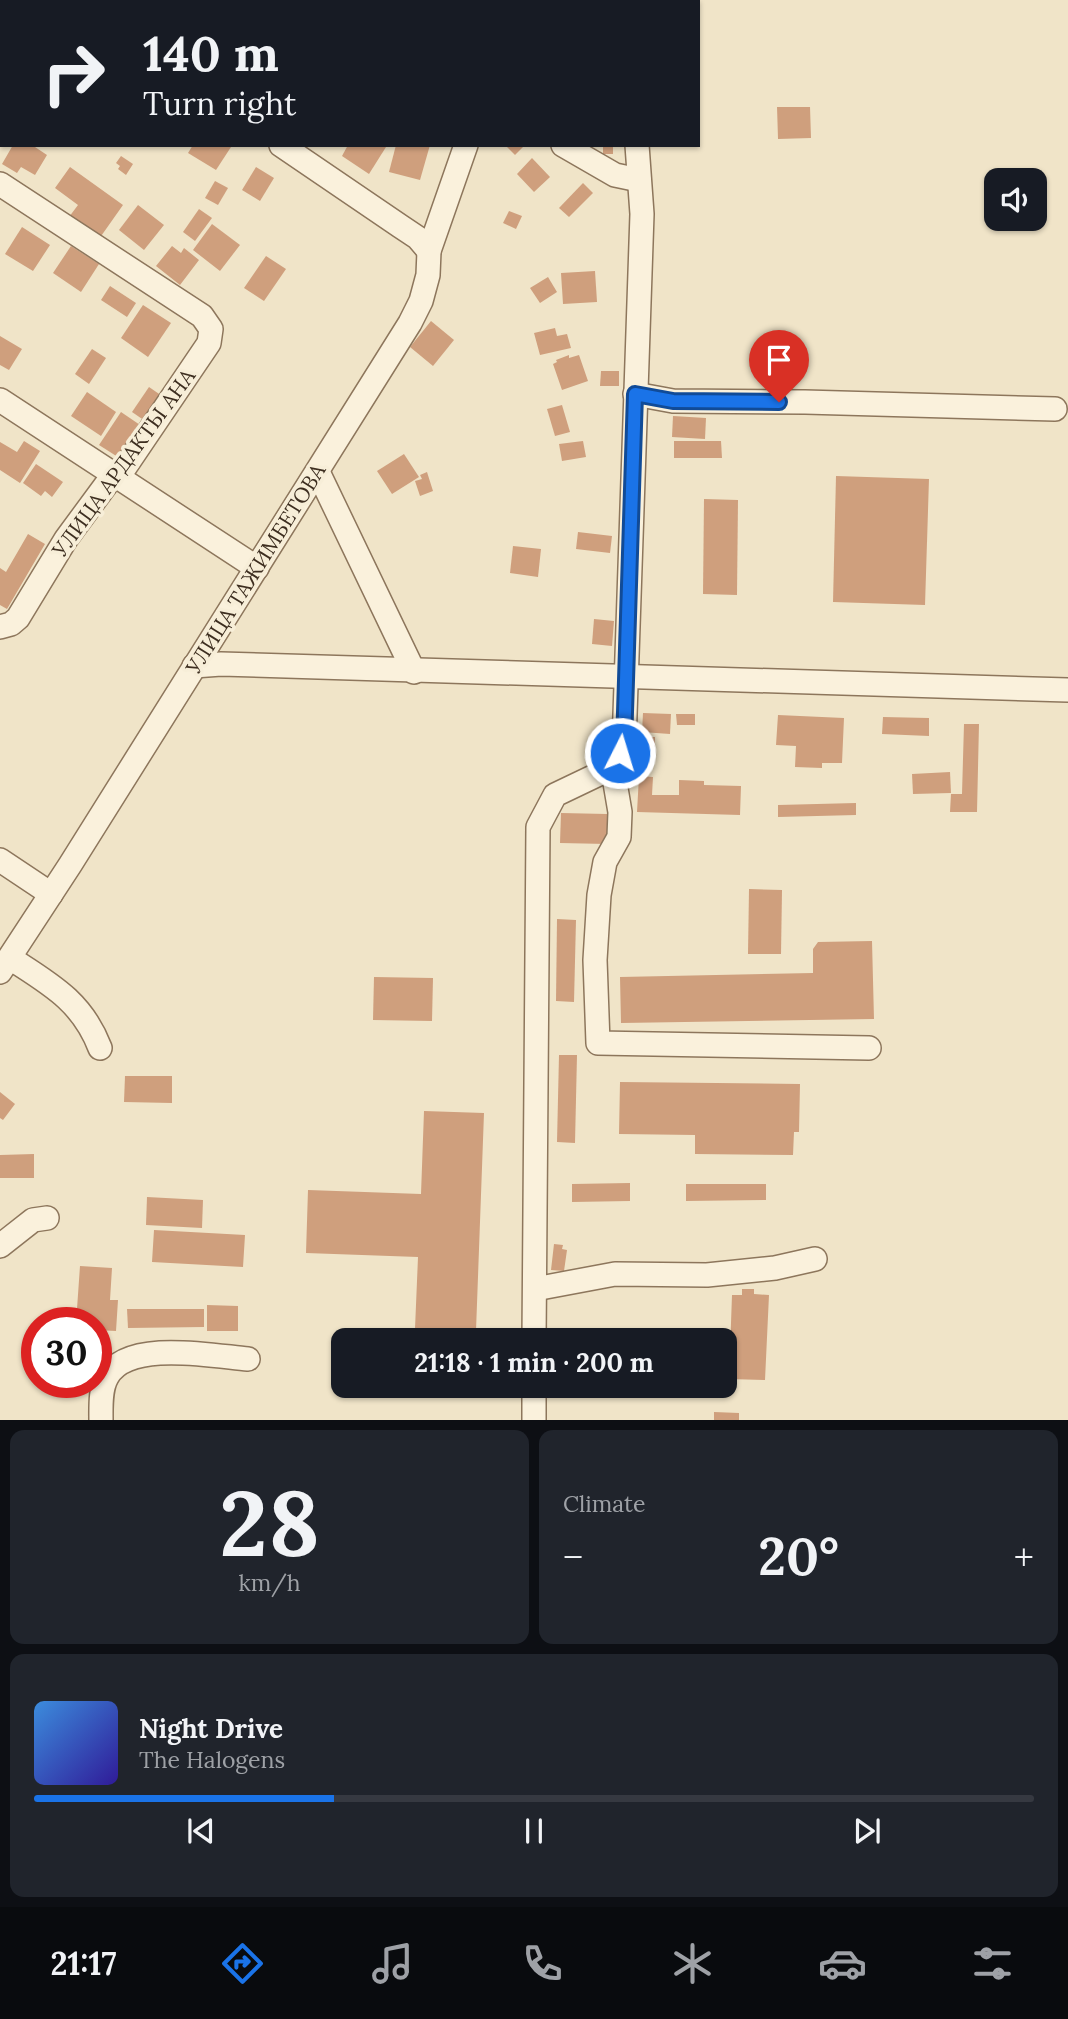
<!DOCTYPE html>
<html lang="en">
<head>
<meta charset="utf-8">
<style>
	body { margin:0; font-family:Lora,serif; background:#20242c; color:#f1f3f6; height:100vh; display:flex; flex-direction:column; font-size:26px; white-space:nowrap }
	* { box-sizing:border-box; margin:0 }
	p { font-size:23px; color:#9ea1a6 }
	.icon { flex:none; width:38px; height:38px; fill:none; stroke:currentColor; stroke-width:2; stroke-linecap:round; stroke-linejoin:round }
	.map { position:relative; height:1420px; overflow:hidden }
	.sheet { display:flex; flex-direction:column; gap:10px; padding:10px; background:#0d0f14; flex:1 }
	.sheet>* { flex:none }
	.hud { position:absolute; left:0px; top:0px; width:700px; height:147px; box-shadow:0 2px 5px #0004; background:#171b24; color:#f1f3f6; overflow:hidden }
	.tools { position:absolute; left:984px; top:168px; display:grid; gap:14px }
	.tools a { display:grid; place-items:center; width:63px; height:63px; border-radius:14px; background:#171b24; box-shadow:0 2px 5px #0004; font-size:35px }
	.speed { position:absolute; left:21px; top:1307px; display:flex; gap:14px; font-size:35px; font-weight:700; text-align:center }
	.speed>* { display:grid; place-content:center; width:91px; height:91px; border-radius:50%; background:#171b24; box-shadow:0 2px 5px #0004; line-height:1 }
	.speed .limit { border:10px solid #d22; background:#fff; color:#111 }
	.pin { position:absolute; display:grid; place-items:center; width:60px; height:60px; color:#fff; margin:-72px -30px; border-radius:50% 50% 50% 0; rotate:-45deg; box-shadow:0 0 7px #0007 }
	.pin .icon { rotate:45deg }
	.me { position:absolute; width:77px; margin:-38px; rotate:5deg; stroke-linejoin:round; filter:drop-shadow(0 0 5px #0008) }
	.turn { display:flex; align-items:center; gap:24px; height:147px; padding:0 28px; font-size:32px }
	.turn .icon { width:91px; height:91px; stroke-width:2.5 }
	.turn b { display:block; font-size:49px; line-height:60px }
	.big { font-size:52px; font-weight:700; line-height:1.1 }
	.sheet .widget { flex:1; display:flex; flex-direction:column; justify-content:center; gap:10px; min-width:0; padding:0 24px; border-radius:14px; background:#20242c }
	.sheet .dial { align-items:center; gap:0 }
	.dial b { font-size:91px; line-height:1 }
	.song { display:flex; align-items:center; gap:21px }
	.cover { width:84px; height:84px; border-radius:10px; background:linear-gradient(135deg,hsl(210 70% 55%),hsl(250 70% 35%)) }
	.played { height:7px; border-radius:4px; background:linear-gradient(90deg,#1a73e8 30%,#363941 30%) }
	.keys { display:flex; justify-content:space-around; direction:ltr }
	.heat { display:flex; justify-content:space-between; align-items:center; font-size:38px; direction:ltr }
	.sheet .tiles { flex:1; display:grid; gap:10px; grid-template-columns:1fr 1fr }
	.widget:last-child { grid-column:span 2 }
	.trip { position:absolute; left:331px; top:1328px; width:406px; height:70px; border-radius:14px; background:#171b24; box-shadow:0 2px 5px #0004; font-weight:700; line-height:70px; text-align:center }
	.tabs { display:flex; height:112px; justify-content:space-around; align-items:center; background:#090b0e; color:#9ea1a6 }
	.tabs .icon { width:49px; height:49px }
	.tabs .on { color:#1a73e8 }
	.tabs b { font-size:32px; color:#f1f3f6 }
	.map>svg:first-child { display:block }
	.building { fill:#cf9f7d }
	.lines { fill:none; stroke-linecap:round; stroke-linejoin:round }
	.minor-casing { stroke:#8d765c; stroke-width:26 }
	.minor { stroke:#faf1dc; stroke-width:23 }
	.route-casing { stroke:#114b97; stroke-width:18 }
	.route { stroke:#1a73e8; stroke-width:12 }
	.labels { text-anchor:middle; stroke-width:7; stroke-linejoin:round; paint-order:stroke }
	.street-label { font-size:21px; fill:#3d2e20; stroke:#f7eed8 }
</style>
</head>
<body>
<div class="map">
<svg width="1068" height="1421" viewBox="0 0 1068 1421">
	<rect width="100%" height="100%" fill="#f0e4c8"/>
	<g class="building">
		<polygon points="777,107 810,107 811,138 778,139"/>
		<polygon points="13,145 32,145 47,155 35,175 21,167 17,173 2,164"/>
		<polygon points="193,145 228,145 231,147 216,170 188,153"/>
		<polygon points="348,145 384,145 386,147 369,174 342,156"/>
		<polygon points="396,145 430,145 420,180 389,172"/>
		<polygon points="505,145 525,145 515,155"/>
		<rect x="603" y="145" width="10" height="9"/>
		<polygon points="121,156 133,164 126,175 118,169 120,166 116,163"/>
		<polygon points="532,158 550,177 534,192 517,174"/>
		<polygon points="70,167 123,205 99,239 69,217 78,205 55,188"/>
		<polygon points="256,167 274,178 260,201 242,190"/>
		<polygon points="215,181 228,188 218,205 205,198"/>
		<polygon points="583,183 593,193 569,217 559,208"/>
		<polygon points="138,205 164,225 144,250 119,230"/>
		<polygon points="199,209 212,218 195,241 183,232"/>
		<polygon points="509,211 522,216 516,229 503,223"/>
		<polygon points="212,224 240,245 220,271 193,250"/>
		<polygon points="22,227 50,245 33,271 5,254"/>
		<polygon points="71,246 99,264 81,292 53,273"/>
		<polygon points="172,246 181,253 184,248 199,260 180,285 156,266"/>
		<polygon points="266,256 286,269 264,301 244,288"/>
		<polygon points="595,271 597,302 563,304 561,273"/>
		<polygon points="548,277 557,292 540,303 530,288"/>
		<polygon points="110,286 136,303 127,317 101,300"/>
		<polygon points="143,305 171,323 148,357 121,338"/>
		<polygon points="431,321 454,340 433,366 410,347"/>
		<polygon points="555,328 557,336 567,334 571,348 540,355 534,333"/>
		<polygon points="0,336 22,349 9,370 0,365"/>
		<polygon points="92,349 106,358 89,384 75,374"/>
		<polygon points="569,355 569,358 579,355 588,381 562,390 553,364 557,362 556,360"/>
		<polygon points="601,371 619,371 619,386 600,386"/>
		<polygon points="149,387 165,398 148,423 132,412"/>
		<polygon points="87,392 116,412 101,436 71,416"/>
		<polygon points="562,405 570,432 555,436 547,409"/>
		<polygon points="121,412 143,427 121,459 99,445"/>
		<polygon points="673,416 706,418 705,439 672,437"/>
		<polygon points="24,441 40,451 20,483 0,470 0,442 17,452"/>
		<polygon points="583,441 586,457 562,461 559,444"/>
		<polygon points="674,441 721,441 722,458 674,458"/>
		<polygon points="404,454 419,477 392,494 377,471"/>
		<polygon points="36,464 63,482 52,497 45,491 41,496 23,483"/>
		<polygon points="427,472 433,491 420,496 415,481 422,479 420,475"/>
		<polygon points="836,476 929,479 925,605 833,602"/>
		<polygon points="704,499 738,500 737,595 703,594"/>
		<polygon points="578,532 612,536 610,553 576,549"/>
		<polygon points="28,534 45,544 7,609 0,605 0,568 6,572"/>
		<polygon points="513,546 541,549 538,577 510,573"/>
		<polygon points="594,619 614,621 612,646 592,644"/>
		<polygon points="643,713 671,714 670,734 642,732"/>
		<polygon points="676,714 695,714 695,725 677,725"/>
		<polygon points="778,715 844,718 842,763 822,763 822,768 795,767 796,746 776,745"/>
		<polygon points="883,717 929,718 929,736 882,734"/>
		<polygon points="964,724 979,724 977,812 950,812 951,794 962,794"/>
		<rect x="642" y="737" width="13" height="18"/>
		<polygon points="950,772 951,793 913,794 912,774"/>
		<polygon points="639,776 653,777 652,795 679,795 679,780 704,781 704,785 741,786 740,815 637,812"/>
		<polygon points="856,803 856,815 778,817 778,805"/>
		<polygon points="561,813 607,814 607,844 560,843"/>
		<polygon points="749,889 782,890 781,954 748,954"/>
		<polygon points="557,919 576,920 574,1002 556,1001"/>
		<polygon points="872,941 874,1019 621,1023 620,977 813,973 813,949 818,942"/>
		<polygon points="374,977 433,978 432,1021 373,1020"/>
		<polygon points="559,1055 577,1055 575,1143 557,1142"/>
		<polygon points="125,1076 172,1076 172,1103 124,1102"/>
		<polygon points="620,1082 800,1084 799,1132 794,1132 793,1155 695,1154 695,1135 619,1134"/>
		<polygon points="0,1092 15,1104 3,1120 0,1118"/>
		<polygon points="424,1111 484,1113 476,1331 415,1329 418,1257 306,1253 308,1190 421,1194"/>
		<polygon points="34,1154 34,1178 0,1178 0,1155"/>
		<polygon points="630,1183 630,1201 572,1202 572,1184"/>
		<polygon points="686,1184 766,1184 766,1200 686,1201"/>
		<polygon points="147,1197 203,1200 202,1228 146,1225"/>
		<polygon points="154,1230 245,1235 243,1267 152,1262"/>
		<polygon points="554,1244 563,1245 562,1249 567,1250 564,1271 551,1270"/>
		<polygon points="80,1266 112,1268 110,1300 118,1300 116,1331 96,1330 96,1323 76,1323"/>
		<polygon points="742,1289 754,1289 754,1294 769,1295 765,1380 729,1379 732,1295 742,1295"/>
		<polygon points="207,1305 238,1306 238,1331 207,1331"/>
		<polygon points="127,1309 204,1309 204,1327 128,1328"/>
		<polygon points="714,1412 739,1413 739,1421 714,1421"/>
	</g>
	<g class="lines">
		<defs>
			<g id="minor">
				<polyline points="63,0 65,2"/>
				<polyline points="382,0 385,2"/>
				<polyline points="462,0 462,2"/>
				<polyline points="608,0 608,2"/>
				<polyline points="645,2 648,0"/>
				<polyline points="281,145 400,226 418,238 429,251"/>
				<polyline points="563,145 615,175 639,180"/>
				<polyline points="0,184 202,316 211,329 209,343 121,473 108,482 66,539 18,618 11,624 0,627"/>
				<polyline points="635,394 673,401 805,402 1055,409"/>
				<polyline points="0,400 257,568"/>
				<polyline points="318,472 414,672"/>
				<path d="M194,666L221,664C503,675 786,679 1068,690"/>
				<polyline points="612,765 620,812 619,837 605,862 599,895 595,960 598,1043 869,1048"/>
				<polyline points="0,860 51,894"/>
				<path d="M10,958C50,984 82,1001 100,1048"/>
				<polyline points="0,972 70,865 410,323 421,301 428,275 429,251 466,145"/>
				<polyline points="0,1246 33,1220 47,1218"/>
				<polyline points="535,1289 615,1274 707,1275 775,1268 815,1259"/>
				<polyline points="534,1340 538,827 555,795 601,773 612,765 620,753 624,744 642,214 637,145"/>
				<path d="M101,1421C101,1407 100,1389 107,1377C127,1339 213,1356 248,1359"/>
				<polyline points="534,1421 534,1386"/>
			</g>
		</defs>
		<use href="#minor" class="minor-casing"/>
		<use href="#minor" class="minor"/>
	</g>
	<g class="lines">
		<defs>
			<polyline id="route" points="620,753 624,744 635,394 673,401 779,402"/>
		</defs>
		<use href="#route" class="route-casing"/>
		<use href="#route" class="route"/>
	</g>
	<g class="labels">
		<g class="street-label">
			<text transform="translate(124 463) rotate(-54)" y="7">УЛИЦА АРДАКТЫ АНА</text>
			<text transform="translate(256 569) rotate(-58)" y="7">УЛИЦА ТАЖИМБЕТОВА</text>
		</g>
	</g>
</svg>
<div class="tools">
<a><svg class="icon" aria-label="sound" viewBox="0 0 24 24"><path d="M4 9h4l5-4v14l-5-4H4zM17 9q2 3 0 6"/></svg></a>
</div>
<div class="speed"><div class="limit">30</div></div>
<div class="pin" style="left:779px;top:402px;background:#d93025"><svg class="icon" aria-label="arrive" viewBox="0 0 24 24"><path d="M6 21V4h12l-3 4 3 4H6"/></svg></div>
<svg class="me" style="left:620px;top:753px" viewBox="-20 -20 40 40"><circle r="17" fill="#1a73e8" stroke="#fff" stroke-width="3"/><path d="M0-11L8 9 0 5-8 9z" fill="#fff"/></svg>
<div class="trip">21:18 · 1 min · 200 m</div>
<div class="hud">
<div class="turn"><svg class="icon" aria-label="right" viewBox="0 0 24 24"><path d="M7 20v-9h11M14 6l5 5-5 5"/></svg><div><b>140 m</b>Turn right</div></div>
</div>
</div>
<section class="sheet">
<div class="tiles">
<div class="widget dial"><b>28</b><p>km/h</p></div>
<div class="widget"><p>Climate</p>
<div class="heat"><a>−</a><b class="big">20°</b><a>+</a></div>
</div>
<div class="widget">
<div class="song"><i class="cover"></i><div><b>Night Drive</b><p>The Halogens</p></div></div>
<div class="played"></div>
<div class="keys"><svg class="icon" aria-label="previous" viewBox="0 0 24 24"><path d="M18 5L8 12l10 7zM5 5v14"/></svg><svg class="icon" aria-label="pause" viewBox="0 0 24 24"><path d="M8 5v14M16 5v14"/></svg><svg class="icon" aria-label="next" viewBox="0 0 24 24"><path d="M6 5l10 7-10 7zM19 5v14"/></svg></div>
</div>
</div>
</section>
<nav class="tabs">
<b>21:17</b>
<svg class="icon on" aria-label="directions" viewBox="0 0 24 24"><path d="M12 3l9 9-9 9-9-9zM9 14v-3h6M13 9l2 2-2 2"/></svg>
<svg class="icon" aria-label="music" viewBox="0 0 24 24"><path d="M9 18V5l10-2v13"/><circle cx="6" cy="18" r="3"/><circle cx="16" cy="16" r="3"/></svg>
<svg class="icon" aria-label="phone" viewBox="0 0 24 24"><path d="M5 4h4l2 5-3 2q2 4 5 5l2-3 5 2v4C11 20 4 13 5 4z"/></svg>
<svg class="icon" aria-label="climate" viewBox="0 0 24 24"><path d="M12 3v18M4 7l16 10M4 17L20 7"/></svg>
<svg class="icon" aria-label="car" viewBox="0 0 24 24"><path d="M5 17H2v-5l4-1 3-4h7l3 4 3 1v5h-3M9 17h6M6 11h13"/><circle cx="7" cy="17" r="2"/><circle cx="17" cy="17" r="2"/></svg>
<svg class="icon" aria-label="filters" viewBox="0 0 24 24"><path d="M4 7h16M4 17h16"/><circle cx="9" cy="7" r="2"/><circle cx="15" cy="17" r="2"/></svg>
</nav>
</body>
</html>
